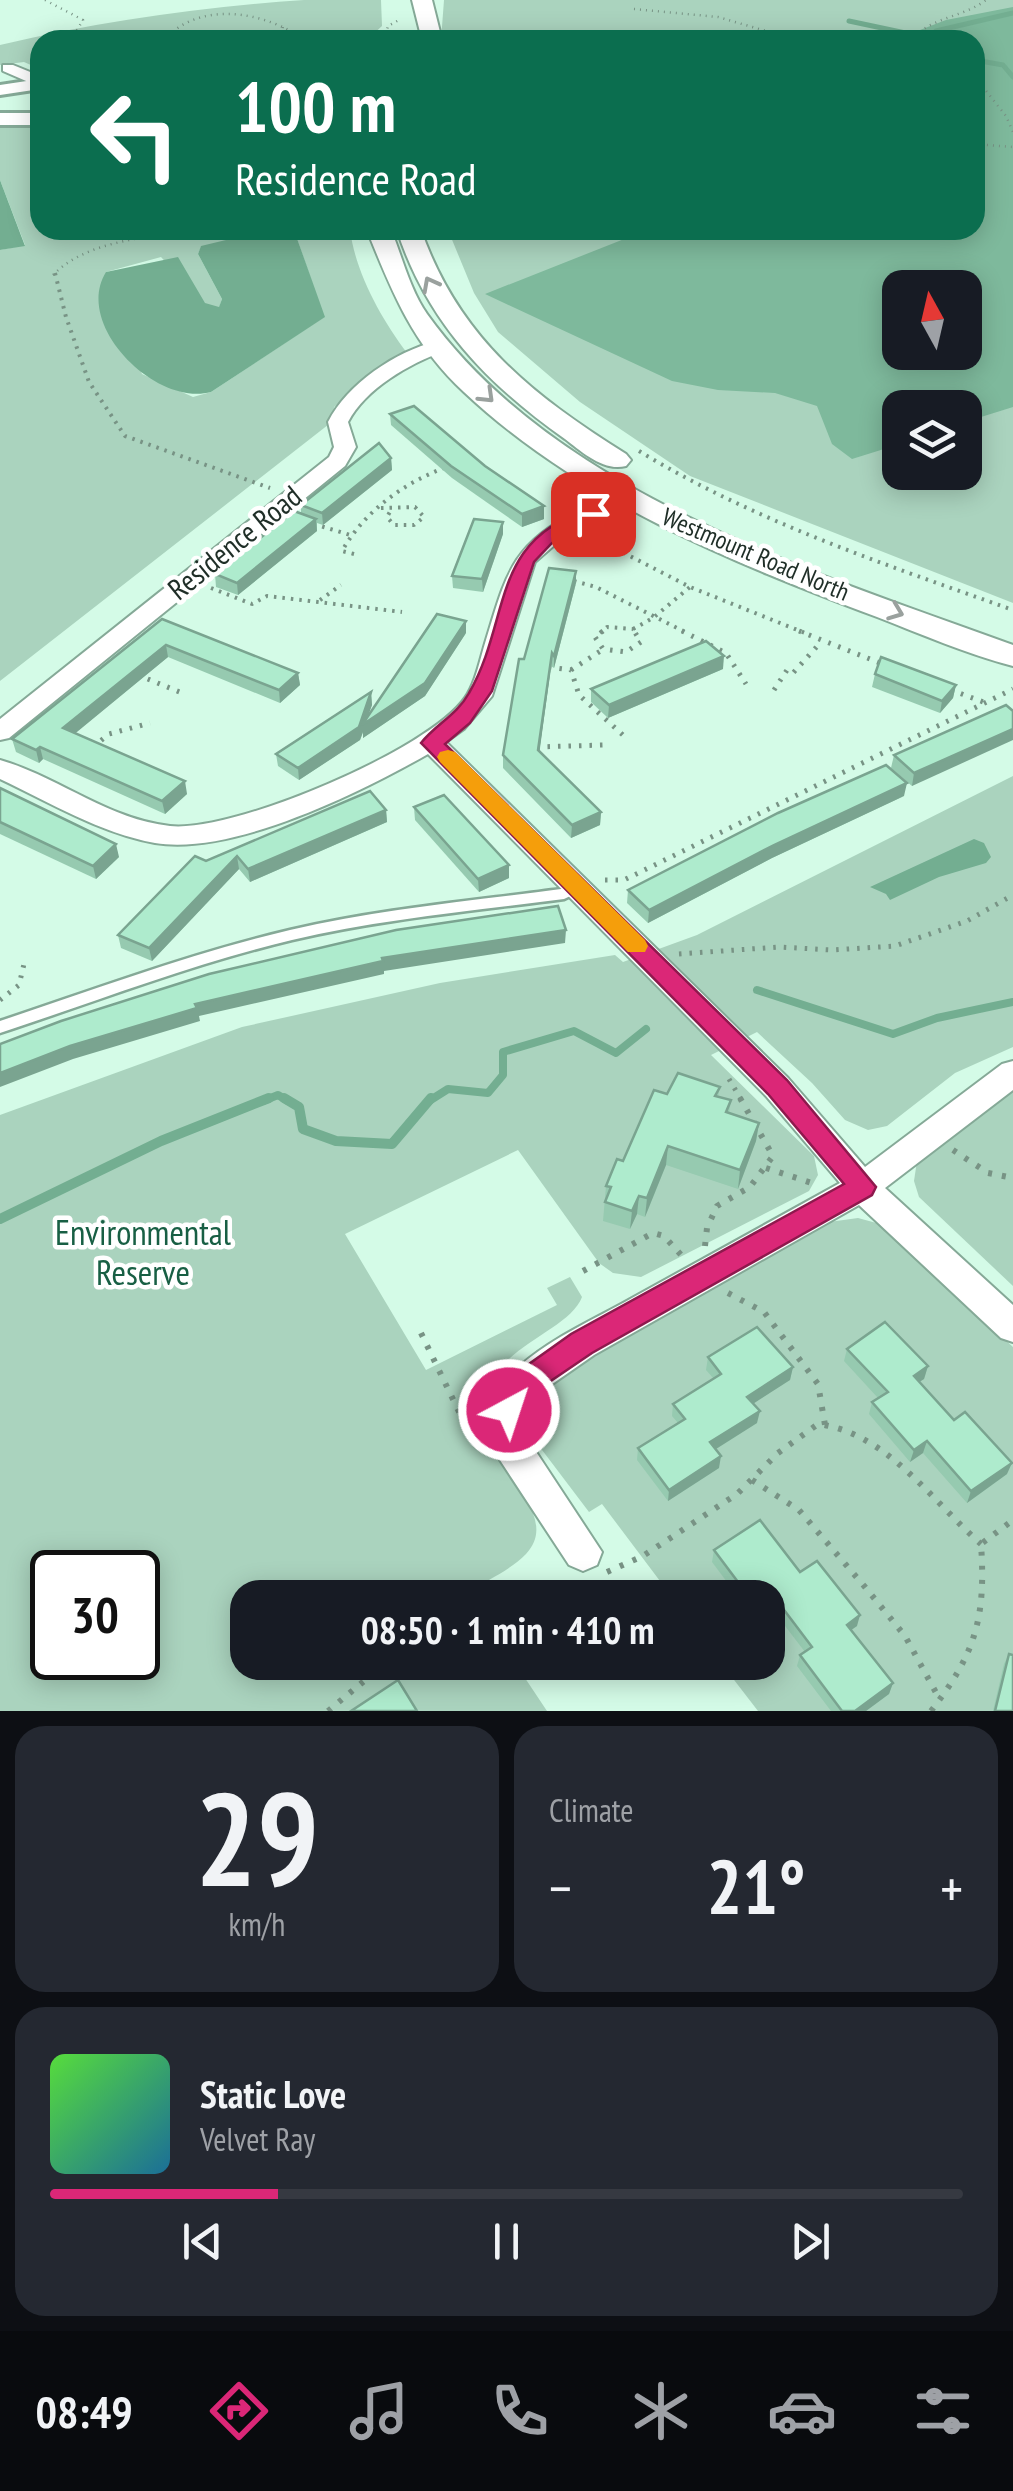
<!DOCTYPE html>
<html lang="en">
<head>
<meta charset="utf-8">
<style>
	body { margin:0; font-family:"PT Sans Narrow",sans-serif; background:#242831; color:#f1f3f6; height:100vh; display:flex; flex-direction:column; font-size:38px; white-space:nowrap }
	* { box-sizing:border-box; margin:0 }
	p { font-size:32px; color:#9ea1a6 }
	.icon { flex:none; width:55px; height:55px; fill:none; stroke:currentColor; stroke-width:2; stroke-linecap:round; stroke-linejoin:round }
	.map { position:relative; height:1711px; overflow:hidden }
	.details { display:flex; flex-direction:column; gap:15px; padding:15px; background:#0d0f14; flex:1 }
	.details>* { flex:none }
	.guide { position:absolute; left:30px; top:30px; width:955px; height:210px; border-radius:30px; box-shadow:0 5px 25px #0003; background:#0b6e4f; color:#fff; overflow:hidden }
	.needle { width:65px; rotate:352deg }
	.fabs { position:absolute; left:882px; top:270px; display:grid; gap:20px }
	.fabs a { display:grid; place-items:center; width:100px; height:100px; border-radius:20px; background:#171b24; box-shadow:0 5px 25px #0003; font-size:50px }
	.speed { position:absolute; left:30px; top:1550px; display:flex; gap:20px; font-size:50px; font-weight:700; text-align:center }
	.speed>* { display:grid; place-content:center; width:130px; height:130px; border-radius:50%; background:#171b24; box-shadow:0 5px 25px #0003; line-height:1 }
	.speed .limit { border:5px solid #111; border-radius:15px; background:#fff; color:#111 }
	.pin { position:absolute; display:grid; place-items:center; width:85px; height:85px; color:#fff; margin:-42px; border-radius:20px; box-shadow:0 5px 15px #0006 }
	.me { position:absolute; width:110px; margin:-55px; rotate:40deg; stroke-linejoin:round; filter:drop-shadow(0 0 8px #0008) }
	.turn { display:flex; align-items:center; gap:35px; height:210px; padding:0 40px; font-size:45px }
	.turn .icon { width:130px; height:130px; stroke-width:2.5 }
	.turn b { display:block; font-size:70px; line-height:85px }
	.big { font-size:75px; font-weight:800; line-height:1.1 }
	.details .widget { flex:1; display:flex; flex-direction:column; justify-content:center; gap:15px; min-width:0; padding:0 35px; border-radius:30px; background:#242831 }
	.details .dial { align-items:center; gap:0 }
	.dial b { font-size:130px; line-height:1 }
	.song { display:flex; align-items:center; gap:30px }
	.cover { width:120px; height:120px; border-radius:15px; background:linear-gradient(135deg,hsl(110 70% 55%),hsl(200 70% 35%)) }
	.played { height:10px; border-radius:5px; background:linear-gradient(90deg,#db2777 25%,#363941 25%) }
	.keys { display:flex; justify-content:space-around; direction:ltr }
	.heat { display:flex; justify-content:space-between; align-items:center; font-size:55px; direction:ltr }
	.details .tiles { flex:1; display:grid; gap:15px; grid-template-columns:1fr 1fr }
	.widget:last-child { grid-column:span 2 }
	.trip { position:absolute; left:230px; top:1580px; width:555px; height:100px; border-radius:30px; background:#171b24; box-shadow:0 5px 25px #0003; font-weight:800; line-height:100px; text-align:center }
	.tabs { display:flex; height:160px; justify-content:space-around; align-items:center; background:#090b0e; color:#9ea1a6 }
	.tabs .icon { width:70px; height:70px }
	.tabs .selected { color:#db2777 }
	.tabs b { font-size:45px; color:#f1f3f6 }
	.map>svg:first-child { display:block }
	.green { fill:#aad3be; fill-rule:evenodd }
	.forest { fill:#7eb99c; fill-rule:evenodd }
	.water { fill:#73ae91 }
	.lines { fill:none; stroke-linecap:round; stroke-linejoin:round }
	.stream-far2 { stroke:#73ae91; stroke-width:5 }
	.stream-far1 { stroke:#73ae91; stroke-width:8 }
	.stream { stroke:#73ae91; stroke-width:10 }
	.service-casing { stroke:#85a997; stroke-width:5 }
	.minor-casing { stroke:#85a997; stroke-width:4 }
	.tertiary-casing { stroke:#85a997; stroke-width:6 }
	.secondary-casing { stroke:#85a997; stroke-width:4 }
	.path-far3 { stroke:#789385; stroke-width:2.5; stroke-dasharray:1 5; stroke-linecap:butt }
	.path-far2 { stroke:#789385; stroke-width:4; stroke-dasharray:2.5 6; stroke-linecap:butt }
	.path-far1 { stroke:#789385; stroke-width:5; stroke-dasharray:2.5 8; stroke-linecap:butt }
	.path { stroke:#789385; stroke-width:6; stroke-dasharray:4 10; stroke-linecap:butt }
	.service { fill:#fff; fill-rule:evenodd }
	.minor { fill:#fff; fill-rule:evenodd }
	.tertiary { fill:#fff; fill-rule:evenodd }
	.secondary { fill:#fff; fill-rule:evenodd }
	.wall { fill:#96cab0 }
	.shaded-wall { fill:#7aa490 }
	.building { fill:#aeebcd; stroke:#7aa490; stroke-width:2.5 }
	.oneway { stroke:#9aa19e }
	.route { fill:#db2777; stroke:#8e194d; stroke-width:2.5 }
	.slow { fill:#f59e0b }
	.labels { text-anchor:middle; stroke-width:9; stroke-linejoin:round; paint-order:stroke }
	.far-street-label { font-size:25px; fill:#1f2e27; stroke:#fff }
	.street-label { font-size:30px; fill:#1f2e27; stroke:#fff }
	.near-park-label { font-size:35px; fill:#185f44; stroke:#fff }
</style>
</head>
<body>
<div class="map">
<svg width="1013" height="1711" viewBox="0 0 1013 1711">
	<rect width="100%" height="100%" fill="#d4fbe7"/>
	<g class="green">
		<path d="M304,0H381L382,26L367,40H40V69L24,62L0,65V45C102,21 200,7 304,0Z"/>
		<path d="M444,0H1013V603L690,476L580,402L498,332L474,293L448,230H975V40H441ZM900,288H965V352H900ZM900,408H965V472H900Z"/>
		<path d="M40,127V230H268L201,247L198,254L222,299L219,308L205,304L161,257L106,272L142,374L193,397L211,392L324,317L294,230H350C356,274 381,318 407,353L334,407L333,421L0,681V250L25,245L0,180V128Z"/>
		<path d="M1013,776V1047L955,1073L887,1126L868,1130L845,1120L812,1083L757,1032L711,1055L814,1156L818,1175L809,1191L641,1277L613,1273L599,1263L518,1150L345,1234L426,1370L557,1305L547,1288L570,1277L582,1297C569,1331 500,1344 482,1398C463,1454 569,1508 526,1554C512,1569 486,1581 468,1592L471,1597L248,1598V1662L515,1663L547,1711H0V1115L242,1027L440,983L615,955L623,962L697,935ZM52,1572H138V1658H52Z"/>
		<polygon points="1013,1091 1013,1286 919,1197 914,1181 917,1161"/>
		<polygon points="858,1218 880,1224 1013,1347 1013,1711 758,1711 721,1663 768,1662 768,1598 672,1597 602,1504 589,1512 536,1442 531,1405 553,1377 829,1222"/>
	</g>
	<path class="forest" d="M1013,7V407L965,422V408H900V444L852,459L832,444L817,406L775,393L718,390L672,381L485,294L647,230H975V40H894L946,20ZM900,288H965V352H900Z"/>
	<g class="water">
		<polygon points="0,180 25,246 0,250"/>
		<path d="M268,230H294L325,317L211,392C156,407 73,325 106,272L178,257L205,303L219,307L222,299L198,254L201,246Z"/>
		<polygon points="974,839 984,843 991,857 986,863 939,877 890,900 886,894 870,887"/>
	</g>
	<g class="lines">
		<g class="stream-far2">
			<polyline points="849,21 929,38"/>
			<polyline points="932,40 929,38 936,31 1013,13"/>
			<polyline points="975,60 1003,65 1013,77"/>
		</g>
		<g class="stream-far1">
			<polyline points="757,990 893,1034 937,1018 1013,1002"/>
			<polyline points="263,1101 278,1095 288,1101"/>
			<polyline points="429,1101 448,1089 488,1093 503,1075 503,1052 574,1031 616,1053 646,1029"/>
		</g>
		<g class="stream">
			<polyline points="284,1098 299,1107 303,1129 336,1141 392,1144 431,1098"/>
			<polyline points="0,1219 161,1141 269,1098"/>
		</g>
		<defs>
			<path id="service" d="M578,882L585,887L583,890L564,899C473,911 381,919 292,940C192,964 97,1001 0,1033V1021C96,989 192,953 290,930C379,909 471,901 561,889Z"/>
			<g id="minor">
				<polygon points="3,65 13,65 40,76 40,87 3,71"/>
				<path d="M437,341L447,347L444,351C409,364 366,388 348,422L356,447L345,466L9,738L0,740V719L329,457L334,447L328,422C348,383 395,352 437,341Z"/>
				<path d="M627,489L638,496L635,501L566,535L535,562L492,696L464,729L446,742L788,1078L865,1167L1002,1064L1013,1061V1090L885,1188L1013,1305V1342L1001,1338L859,1205L594,1355L545,1389L527,1415V1438L602,1552L597,1565L583,1571L569,1565L496,1454C482,1423 496,1387 521,1365C553,1337 595,1319 632,1298C701,1260 770,1222 840,1183L766,1096L428,754C361,792 233,856 155,843C100,833 51,803 0,779V760C59,777 107,819 170,826C233,833 429,750 465,698C476,682 480,659 486,640C506,575 512,543 578,511C594,503 610,494 627,489Z"/>
			</g>
			<g id="tertiary">
				<polygon points="40,79 40,89 0,95 0,85"/>
				<rect x="0" y="113" width="40" height="12"/>
			</g>
			<g id="secondary">
				<polygon points="412,0 432,0 442,40 422,40"/>
				<path d="M367,230H391C402,256 410,290 427,314C556,494 813,572 1013,645V666C967,654 921,634 877,617C731,562 579,500 464,392C413,345 392,292 367,230Z"/>
				<path d="M397,230H421C459,338 532,395 626,454L631,460L626,466C604,472 582,452 565,439C487,384 427,322 397,230Z"/>
			</g>
		</defs>
		<use href="#service" class="service-casing"/>
		<use href="#minor" class="minor-casing"/>
		<use href="#tertiary" class="tertiary-casing"/>
		<use href="#secondary" class="secondary-casing"/>
		<g class="path-far3">
			<polyline points="45,0 83,20 71,40"/>
			<polyline points="634,9 718,17 797,40"/>
			<path d="M164,40C200,0 264,11 305,40"/>
			<polyline points="281,40 283,26"/>
			<polyline points="384,40 388,26 399,20"/>
			<path d="M911,40C933,16 962,18 986,0"/>
			<polyline points="975,77 1006,116 1013,132"/>
			<polyline points="975,144 1013,147"/>
			<path d="M53,275C85,242 140,239 183,230"/>
		</g>
		<g class="path-far2">
			<polyline points="55,273 66,317 89,382 125,436 270,488"/>
			<path d="M639,451C756,522 884,564 1013,610"/>
			<polyline points="381,508 415,507 424,517 414,525 394,525 387,517 391,510"/>
			<polyline points="314,524 350,535"/>
			<polyline points="593,537 690,587 805,633"/>
			<path d="M354,554L342,551C364,512 402,484 444,468"/>
			<polyline points="574,581 596,587 687,633"/>
			<polyline points="211,588 252,604 267,596 402,612"/>
			<polyline points="320,600 341,585"/>
			<polyline points="633,629 653,618 690,587"/>
			<polyline points="600,633 607,627 633,629 636,633"/>
		</g>
		<g class="path-far1">
			<polyline points="603,631 595,637 603,649 626,652 641,642 634,631"/>
			<polyline points="682,631 726,653 746,684"/>
			<polyline points="799,631 885,665"/>
			<polyline points="549,667 571,670 579,695 624,736"/>
			<polyline points="571,670 602,650"/>
			<polyline points="138,675 182,693"/>
			<polyline points="774,690 787,670 793,673 821,642"/>
			<polyline points="951,690 986,703"/>
			<polyline points="93,747 109,734 150,723"/>
			<polyline points="537,747 604,745"/>
			<polyline points="605,880 624,880 1013,689"/>
			<polyline points="679,954 779,947 832,950 895,946 967,921 1013,895"/>
			<polyline points="0,1000 19,985 24,964"/>
			<polyline points="729,1079 742,1101"/>
		</g>
		<g class="path">
			<polyline points="953,1150 988,1173 1013,1178"/>
			<polyline points="766,1168 815,1184"/>
			<polyline points="705,1246 707,1228 717,1206 750,1187 773,1156 740,1098"/>
			<polyline points="583,1271 653,1233 664,1236 682,1256"/>
			<polyline points="728,1293 764,1312 818,1384 825,1425"/>
			<polyline points="421,1333 462,1418 479,1432"/>
			<polyline points="752,1480 799,1510 865,1587 905,1636 940,1700"/>
			<path d="M607,1572L643,1556L737,1494L778,1453L818,1424C887,1433 931,1500 981,1544"/>
			<polyline points="504,1598 528,1586"/>
			<polyline points="328,1711 387,1662"/>
			<path d="M931,1711C976,1653 986,1617 981,1544L1013,1520"/>
		</g>
		<use href="#service" class="service"/>
		<use href="#minor" class="minor"/>
		<use href="#tertiary" class="tertiary"/>
		<use href="#secondary" class="secondary"/>
	</g>
	<g class="wall">
		<polygon points="390,414 485,466 544,506 544,519 522,527 452,478 391,425"/>
		<polygon points="391,458 392,470 323,525 317,523 317,531 238,595 216,587 215,574 301,513 301,505"/>
		<polygon points="503,522 503,534 483,592 453,588 452,576"/>
		<polygon points="576,583 554,668 551,666 539,751 601,812 600,825 571,838 503,768 503,755"/>
		<polygon points="162,619 298,673 300,685 280,703 168,657 75,733 187,794 165,814 43,759 39,763 16,752 12,739"/>
		<polygon points="466,633 425,696 363,738 363,732 360,740 299,780 278,766 276,754 371,692 372,705 368,714"/>
		<polygon points="723,669 608,718 591,702 591,689"/>
		<polygon points="875,674 956,685 953,698 940,713 872,687"/>
		<polygon points="1006,705 912,786 891,768 894,755"/>
		<polygon points="0,788 119,857 96,879 0,834"/>
		<polygon points="904,796 772,858 648,923 627,903 628,890"/>
		<polygon points="414,807 509,878 479,892 415,820"/>
		<polygon points="386,810 387,822 250,882 239,869 152,961 121,948 118,935 206,861"/>
		<polygon points="720,1087 718,1097 731,1100 729,1113 759,1123 756,1141 738,1189 666,1165 645,1217 637,1214 630,1229 603,1221 606,1186 667,1094"/>
		<polygon points="847,1349 928,1366 924,1379 919,1382 1007,1474 967,1503 923,1453 910,1462 869,1414 872,1402 878,1398 844,1361"/>
		<polygon points="708,1357 793,1367 790,1380 753,1403 757,1423 716,1449 719,1468 668,1501 637,1460 638,1448 678,1423 672,1416 673,1404 714,1379 706,1370"/>
		<polygon points="714,1550 800,1572 857,1626 851,1630 893,1683 889,1694 866,1711 831,1711 797,1666 800,1655 805,1652 769,1605 768,1606 768,1598 739,1598 712,1562"/>
		<polygon points="1009,1654 1013,1711 993,1711 1004,1664"/>
	</g>
	<g class="shaded-wall">
		<polygon points="391,458 392,470 323,525 322,513"/>
		<polygon points="544,506 544,519 522,527 522,514"/>
		<polygon points="316,519 317,531 238,595 237,583"/>
		<polygon points="503,522 503,534 483,592 482,579"/>
		<polygon points="576,571 576,583 554,668 554,656"/>
		<polygon points="466,621 466,633 425,696 363,738 363,732 360,740 299,780 298,768 371,692 372,705 366,722"/>
		<polygon points="166,645 168,657 66,741 63,728"/>
		<polygon points="552,653 551,666 538,763 538,750"/>
		<polygon points="724,656 723,669 608,718 609,705"/>
		<polygon points="298,673 300,685 280,703 279,690"/>
		<polygon points="956,685 953,698 940,713 942,701"/>
		<polygon points="1013,729 1013,740 912,786 914,773"/>
		<polygon points="40,747 43,759 39,763 36,750"/>
		<polygon points="185,781 187,794 165,814 162,801"/>
		<polygon points="907,783 904,796 772,858 648,923 649,910 774,845"/>
		<polygon points="386,810 387,822 250,882 248,869"/>
		<polygon points="601,812 600,825 571,838 572,825"/>
		<polygon points="116,844 119,857 96,879 93,866"/>
		<polygon points="237,856 239,869 152,961 149,948"/>
		<polygon points="509,865 509,878 479,892 478,879"/>
		<polygon points="566,930 565,943 384,971 384,974 199,1016 200,1021 73,1059 0,1087 0,1073 70,1046 195,1004 382,958"/>
		<polygon points="759,1123 756,1141 738,1189 740,1170"/>
		<polygon points="668,1146 666,1165 645,1217 647,1198"/>
		<polygon points="639,1196 637,1214 630,1229 632,1211"/>
		<polygon points="928,1366 924,1379 910,1388 914,1376"/>
		<polygon points="793,1367 790,1380 745,1409 747,1397"/>
		<polygon points="760,1411 757,1423 708,1454 710,1442"/>
		<polygon points="927,1441 923,1453 910,1462 914,1450"/>
		<polygon points="721,1456 719,1468 668,1501 669,1490"/>
		<polygon points="1012,1463 1007,1474 967,1503 971,1491"/>
		<polygon points="860,1615 857,1626 844,1635 847,1625"/>
		<polygon points="893,1683 889,1694 866,1711 855,1711"/>
	</g>
	<g class="building">
		<polygon points="414,406 485,466 544,506 522,514 451,466 390,414"/>
		<polygon points="379,443 391,458 322,513 301,505"/>
		<polygon points="294,511 316,519 237,583 215,574"/>
		<polygon points="474,519 503,522 482,579 452,576"/>
		<polygon points="549,568 576,571 554,656 552,653 538,750 601,812 572,825 503,755 519,659 524,659"/>
		<polygon points="437,614 466,621 425,683 362,725"/>
		<polygon points="162,619 298,673 279,690 166,645 63,728 185,781 162,801 40,747 36,750 12,739"/>
		<polygon points="706,641 724,656 609,705 591,689"/>
		<polygon points="881,657 956,685 942,701 875,674"/>
		<polygon points="371,692 359,727 298,768 276,754"/>
		<polygon points="1006,705 1013,711 1013,729 914,773 894,755"/>
		<polygon points="886,765 907,783 774,845 649,910 628,890 778,813"/>
		<polygon points="0,788 116,844 93,866 0,822"/>
		<polygon points="370,791 386,810 248,869 237,856 149,948 118,935 195,856 206,861"/>
		<polygon points="444,795 509,865 478,879 414,807"/>
		<polygon points="558,906 566,930 382,958 383,961 195,1004 197,1008 70,1046 0,1073 0,1044 61,1021 209,974 396,930"/>
		<polygon points="678,1073 720,1087 715,1096 731,1100 726,1112 759,1123 740,1170 668,1146 647,1198 639,1196 632,1211 605,1202 611,1187 606,1186 617,1159 623,1161 654,1090 667,1094"/>
		<polygon points="885,1322 928,1366 914,1376 954,1420 965,1412 1012,1463 971,1491 927,1441 914,1450 872,1402 888,1392 847,1349"/>
		<polygon points="757,1327 793,1367 747,1397 760,1411 710,1442 721,1456 669,1490 638,1448 685,1419 673,1404 721,1374 708,1357"/>
		<polygon points="760,1520 800,1572 817,1561 860,1615 847,1625 893,1683 855,1711 842,1711 800,1655 812,1647 772,1594 766,1598 750,1598 714,1550"/>
		<polygon points="1009,1654 1013,1655 1013,1711 995,1711"/>
		<polygon points="398,1680 417,1711 351,1711"/>
	</g>
	<defs><path id="oneway-chevron" d="M-2-3.5L2.5 0L-2 3.5" fill="none" stroke-width="1.6" stroke-linecap="round" stroke-linejoin="round" transform="scale(2.5)"/></defs>
	<g class="oneway">
		<use href="#oneway-chevron" transform="translate(430 284) rotate(-118)"/>
		<use href="#oneway-chevron" transform="translate(487 396) rotate(44)"/>
		<use href="#oneway-chevron" transform="translate(896 612) rotate(21)"/>
	</g>
	<path class="route" d="M593,508L599,510V517L552,543L534,562L492,691L470,723L445,744L787,1080L876,1187L872,1195L592,1353L542,1387L519,1420L509,1424L498,1420L494,1410L522,1369L571,1334L844,1184L768,1094L421,743C436,724 457,715 469,693C512,619 488,538 593,508Z"/>
	<polygon class="slow" points="448,750 455,752 645,940 648,946 645,952 628,952 440,762 437,757 440,752"/>
	<g class="labels">
		<g class="far-street-label">
			<text transform="translate(756 554) rotate(23)" y="9">Westmount Road North</text>
		</g>
		<g class="street-label">
			<text transform="translate(235 543) rotate(-39)" y="10">Residence Road</text>
		</g>
		<g class="near-park-label">
			<text x="143" y="1245">Environmental<tspan x="143" dy="40">Reserve</tspan></text>
		</g>
	</g>
</svg>
<div class="fabs">
<a><svg class="needle" viewBox="-14 -14 28 28"><path d="M0-13l5 13h-10z" fill="#e53935"/><path d="M0 13l5-13h-10z" fill="#9ea1a6"/></svg></a>
<a><svg class="icon" aria-label="layers" viewBox="0 0 24 24"><path d="M12 4l9 5-9 5-9-5zM3 14l9 5 9-5"/></svg></a>
</div>
<div class="speed"><div class="limit">30</div></div>
<div class="pin" style="left:593px;top:514px;background:#d93025"><svg class="icon" aria-label="arrive" viewBox="0 0 24 24"><path d="M6 21V4h12l-3 4 3 4H6"/></svg></div>
<svg class="me" style="left:509px;top:1410px" viewBox="-20 -20 40 40"><circle r="17" fill="#db2777" stroke="#fff" stroke-width="3"/><path d="M0-11L8 9 0 5-8 9z" fill="#fff"/></svg>
<div class="trip">08:50 · 1 min · 410 m</div>
<div class="guide">
<div class="turn"><svg class="icon" aria-label="left" viewBox="0 0 24 24"><path d="M17 20v-9H6M10 6l-5 5 5 5"/></svg><div><b>100 m</b>Residence Road</div></div>
</div>
</div>
<section class="details">
<div class="tiles">
<div class="widget dial"><b>29</b><p>km/h</p></div>
<div class="widget"><p>Climate</p>
<div class="heat"><a>−</a><b class="big">21°</b><a>+</a></div>
</div>
<div class="widget">
<div class="song"><i class="cover"></i><div><b>Static Love</b><p>Velvet Ray</p></div></div>
<div class="played"></div>
<div class="keys"><svg class="icon" aria-label="previous" viewBox="0 0 24 24"><path d="M18 5L8 12l10 7zM5 5v14"/></svg><svg class="icon" aria-label="pause" viewBox="0 0 24 24"><path d="M8 5v14M16 5v14"/></svg><svg class="icon" aria-label="next" viewBox="0 0 24 24"><path d="M6 5l10 7-10 7zM19 5v14"/></svg></div>
</div>
</div>
</section>
<nav class="tabs">
<b>08:49</b>
<svg class="icon selected" aria-label="directions" viewBox="0 0 24 24"><path d="M12 3l9 9-9 9-9-9zM9 14v-3h6M13 9l2 2-2 2"/></svg>
<svg class="icon" aria-label="music" viewBox="0 0 24 24"><path d="M9 18V5l10-2v13"/><circle cx="6" cy="18" r="3"/><circle cx="16" cy="16" r="3"/></svg>
<svg class="icon" aria-label="phone" viewBox="0 0 24 24"><path d="M5 4h4l2 5-3 2q2 4 5 5l2-3 5 2v4C11 20 4 13 5 4z"/></svg>
<svg class="icon" aria-label="climate" viewBox="0 0 24 24"><path d="M12 3v18M4 7l16 10M4 17L20 7"/></svg>
<svg class="icon" aria-label="car" viewBox="0 0 24 24"><path d="M5 17H2v-5l4-1 3-4h7l3 4 3 1v5h-3M9 17h6M6 11h13"/><circle cx="7" cy="17" r="2"/><circle cx="17" cy="17" r="2"/></svg>
<svg class="icon" aria-label="filters" viewBox="0 0 24 24"><path d="M4 7h16M4 17h16"/><circle cx="9" cy="7" r="2"/><circle cx="15" cy="17" r="2"/></svg>
</nav>
</body>
</html>
